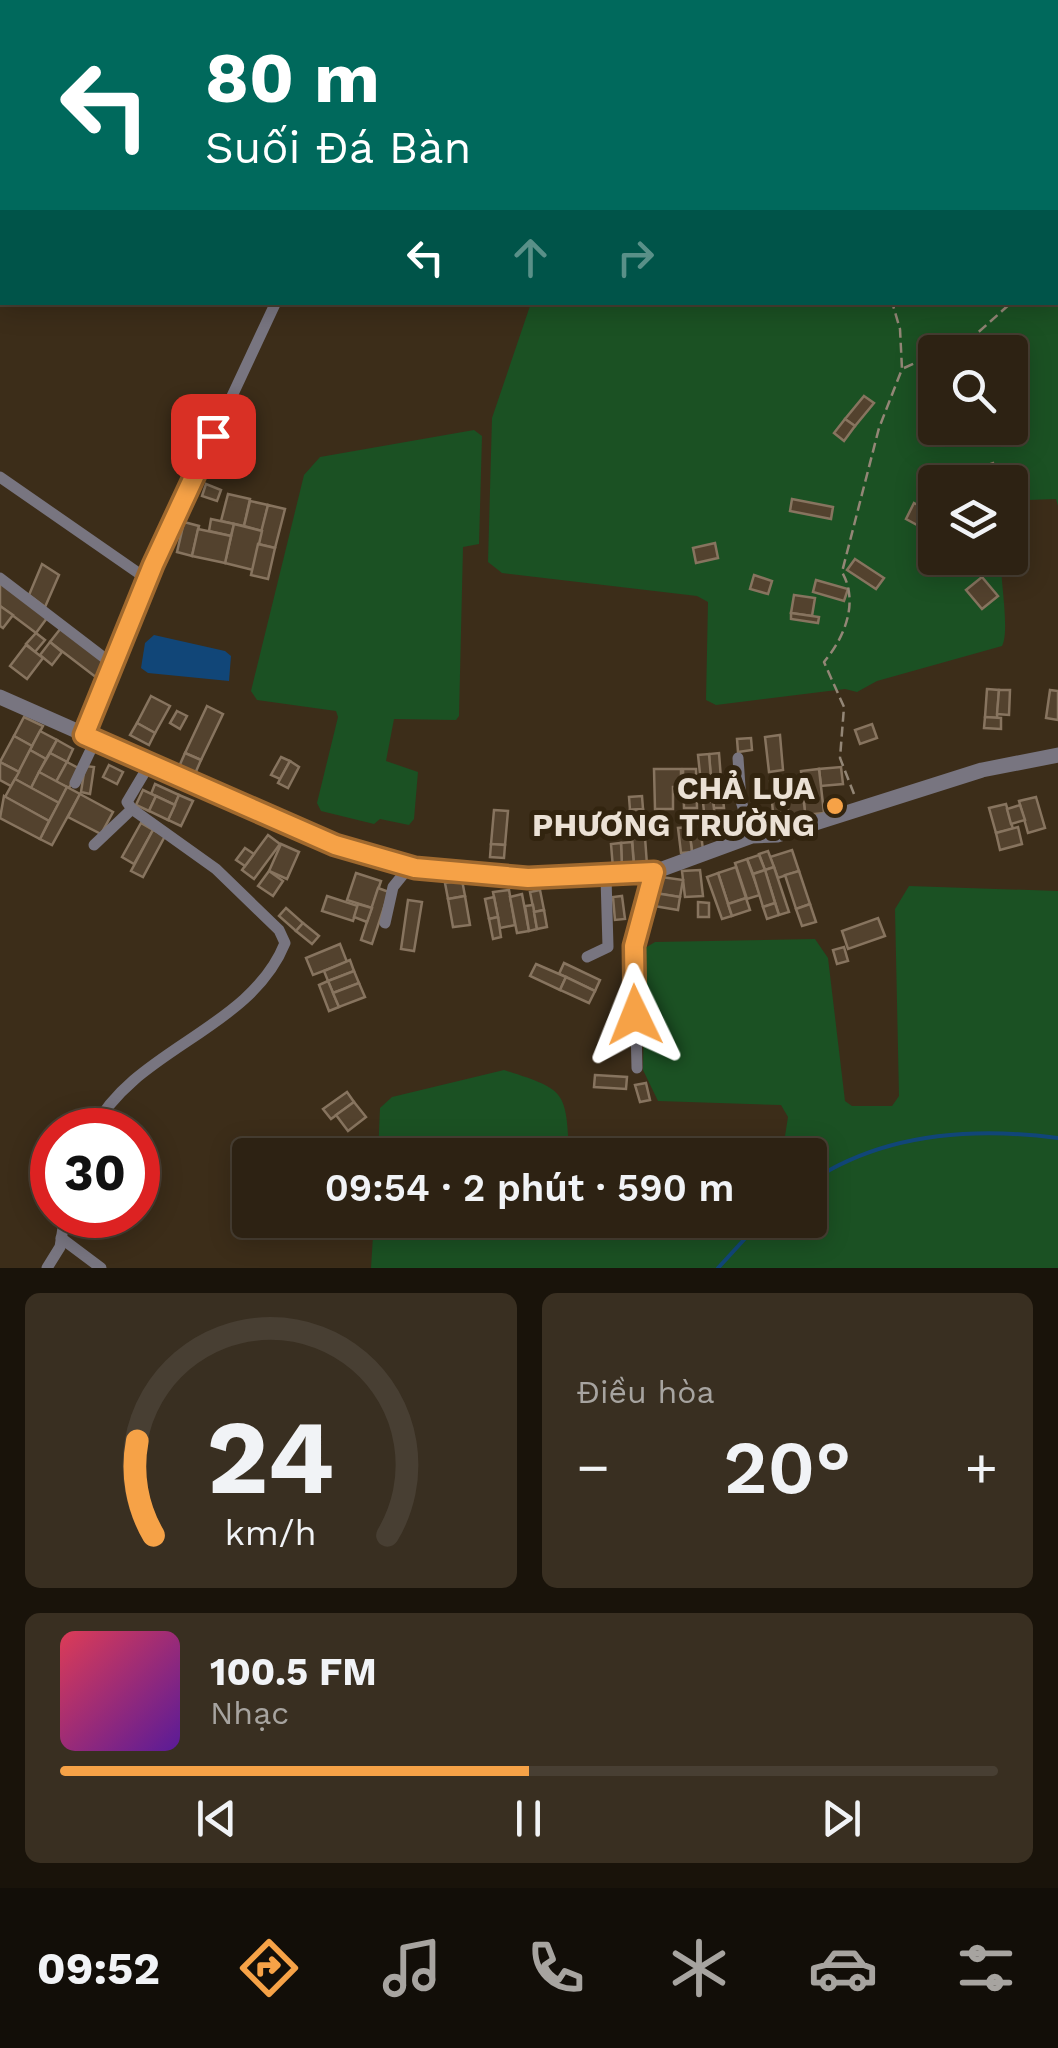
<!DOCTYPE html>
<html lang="vi">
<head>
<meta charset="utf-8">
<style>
	body { margin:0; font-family:"Work Sans",sans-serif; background:#392f21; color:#f1f3f6; height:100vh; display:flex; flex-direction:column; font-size:38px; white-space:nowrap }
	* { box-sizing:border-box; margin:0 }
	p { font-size:32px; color:#a7a4a0 }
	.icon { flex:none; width:55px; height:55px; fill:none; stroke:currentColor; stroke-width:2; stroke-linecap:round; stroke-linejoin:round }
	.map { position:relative; height:1268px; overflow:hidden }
	.sheet { display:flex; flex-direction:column; gap:25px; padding:25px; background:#19130a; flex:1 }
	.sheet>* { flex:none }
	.hud { position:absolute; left:0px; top:0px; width:1060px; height:305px; box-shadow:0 5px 25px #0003,0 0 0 2px #483f33; background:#00695c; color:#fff; overflow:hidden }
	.buttons { position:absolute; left:918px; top:335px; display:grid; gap:20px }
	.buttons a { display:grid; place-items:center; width:110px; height:110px; border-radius:10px; background:#2d2213; box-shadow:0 5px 25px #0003,0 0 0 2px #483f33; font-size:50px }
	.speed { position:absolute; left:30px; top:1108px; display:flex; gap:20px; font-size:50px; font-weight:700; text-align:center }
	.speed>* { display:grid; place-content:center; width:130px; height:130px; border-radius:50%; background:#2d2213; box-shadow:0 5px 25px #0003,0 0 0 2px #483f33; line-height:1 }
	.speed .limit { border:15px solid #d22; background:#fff; color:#111 }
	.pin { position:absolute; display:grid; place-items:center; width:85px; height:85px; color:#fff; margin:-42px; border-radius:20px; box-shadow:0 5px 15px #0006 }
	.me { position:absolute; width:110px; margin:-55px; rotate:358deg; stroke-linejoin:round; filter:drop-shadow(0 0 8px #0008) }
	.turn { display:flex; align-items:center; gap:35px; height:210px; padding:0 40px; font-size:45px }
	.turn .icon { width:130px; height:130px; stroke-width:2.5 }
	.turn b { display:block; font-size:70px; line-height:85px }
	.lanes { display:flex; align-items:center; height:95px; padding:0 40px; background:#0003; justify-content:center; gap:50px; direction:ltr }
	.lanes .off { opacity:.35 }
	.big { font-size:75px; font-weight:600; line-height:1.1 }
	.sheet .card { flex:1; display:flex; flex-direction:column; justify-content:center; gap:15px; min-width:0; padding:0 35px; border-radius:15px; background:#392f21 }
	.sheet .dial { align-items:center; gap:0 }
	.dial svg { height:260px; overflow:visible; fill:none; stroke:#483f33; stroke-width:7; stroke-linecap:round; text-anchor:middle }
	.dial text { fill:#f1f3f6; stroke:none }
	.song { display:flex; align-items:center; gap:30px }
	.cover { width:120px; height:120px; border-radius:15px; background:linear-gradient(135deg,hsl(350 70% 55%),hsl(270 70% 35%)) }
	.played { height:10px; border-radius:5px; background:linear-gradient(90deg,#f6a247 50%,#483f33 50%) }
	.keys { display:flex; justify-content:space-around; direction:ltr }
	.heat { display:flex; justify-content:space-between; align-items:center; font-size:55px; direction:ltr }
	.sheet .tiles { flex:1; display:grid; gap:25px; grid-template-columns:1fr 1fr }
	.card:last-child { grid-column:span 2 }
	.trip { position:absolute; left:232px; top:1138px; width:595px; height:100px; border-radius:10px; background:#2d2213; box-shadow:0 5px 25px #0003,0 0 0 2px #483f33; font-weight:600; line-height:100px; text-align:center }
	.tabs { display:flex; height:160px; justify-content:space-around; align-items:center; background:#120e08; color:#a7a4a0 }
	.tabs .icon { width:70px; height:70px }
	.tabs .selected { color:#f6a247 }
	.tabs b { font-size:45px; color:#f1f3f6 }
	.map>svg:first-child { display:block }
	.green { fill:#1b5123; fill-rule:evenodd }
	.water { fill:#114678 }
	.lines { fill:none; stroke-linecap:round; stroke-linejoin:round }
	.stream { stroke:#114678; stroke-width:4 }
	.building { fill:#53422e; stroke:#87745f; stroke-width:2.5 }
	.path { stroke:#938676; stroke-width:2.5; stroke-dasharray:10 5; stroke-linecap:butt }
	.minor { stroke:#787580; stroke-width:11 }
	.tertiary { stroke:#787580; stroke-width:15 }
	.route-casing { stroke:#a0692e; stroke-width:25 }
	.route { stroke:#f6a247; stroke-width:18 }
	.poi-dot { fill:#f6a247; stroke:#32240f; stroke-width:4 }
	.labels { text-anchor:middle; stroke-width:10; stroke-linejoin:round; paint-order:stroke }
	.poi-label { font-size:32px; font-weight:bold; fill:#ebe1d5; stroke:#32240f; text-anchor:end }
</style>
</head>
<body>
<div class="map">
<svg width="1058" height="1268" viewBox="0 0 1058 1268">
	<rect width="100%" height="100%" fill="#3c2d19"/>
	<g class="green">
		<path d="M932,0H1058V506L1056,499L1028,500L1010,519V482H935V558H1001C1000,580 1010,631 1002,646L877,681L857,692L845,689L716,705L706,700L708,602L697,596L502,573L488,562L492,418L531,303L1058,302V2ZM935,352H1010V428H935Z"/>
		<polygon points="474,430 482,436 479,544 463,547 459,716 456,720 394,719 386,761 418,772 414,819 409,825 380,819 374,824 321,811 317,803 338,717 336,711 257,700 251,691 304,475 320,457"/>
		<polygon points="909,886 1058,891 1058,1268 371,1268 374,1220 656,1220 665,1226 726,1229 733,1220 810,1220 810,1155 782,1155 788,1117 781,1105 658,1101 643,1070 645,948 655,942 815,939 828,958 845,1101 852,1106 892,1106 899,1096 895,909"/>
		<path d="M504,1070C566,1090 566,1090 569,1155H378L380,1108L392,1097Z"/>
	</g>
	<polygon class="water" points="154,635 225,651 231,656 229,681 148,673 141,668 145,643"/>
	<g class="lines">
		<g class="stream">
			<path d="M810,1182C883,1133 973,1127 1058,1138"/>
			<polyline points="718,1268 762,1220"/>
		</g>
	</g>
	<g class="building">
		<polygon points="864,396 874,403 855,426 845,419"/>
		<polygon points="845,419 855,426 844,441 834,433"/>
		<polygon points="993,463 998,475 969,482 966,473"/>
		<polygon points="206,484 221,490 217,501 202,496"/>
		<polygon points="228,494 250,499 244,526 221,521"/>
		<polygon points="792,499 833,507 831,519 790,511"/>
		<polygon points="250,501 268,505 262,531 244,526"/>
		<polygon points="914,503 927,510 919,526 906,519"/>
		<polygon points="268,505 285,509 275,548 258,544"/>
		<polygon points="927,510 935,514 935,534 919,526"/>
		<polygon points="211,519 234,524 231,536 209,531"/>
		<polygon points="184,522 199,526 192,556 177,552"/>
		<polygon points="234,524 262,531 253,570 225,563"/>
		<polygon points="198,529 231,536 225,563 192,556"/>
		<polygon points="715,543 718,558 696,563 693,548"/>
		<polygon points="258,544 275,548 268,579 251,575"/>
		<polygon points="855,559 884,578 876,589 847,570"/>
		<polygon points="42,564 59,575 45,607 29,595"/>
		<polygon points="754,575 772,581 768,594 750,589"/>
		<polygon points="982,577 998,596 982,609 966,590"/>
		<polygon points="816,580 848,589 844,601 813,592"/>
		<polygon points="0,582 47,618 36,633 0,606"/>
		<polygon points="794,595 815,598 812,616 791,613"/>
		<polygon points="0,606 13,615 3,628 0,626"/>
		<polygon points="791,613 819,617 818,623 791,619"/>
		<polygon points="61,628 108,663 97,678 50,642"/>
		<polygon points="36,633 45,640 35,652 26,644"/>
		<polygon points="50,642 62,652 52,665 40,655"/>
		<polygon points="26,645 43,658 27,679 10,666"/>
		<polygon points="987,689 999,690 997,718 985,717"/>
		<polygon points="999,690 1010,690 1009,715 997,714"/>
		<polygon points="1050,690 1058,691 1058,720 1046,718"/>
		<polygon points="151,696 170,706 155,733 137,723"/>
		<polygon points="207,706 223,714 201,760 185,753"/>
		<polygon points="177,711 187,716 180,729 170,723"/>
		<polygon points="24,717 43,726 32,746 14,736"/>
		<polygon points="985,717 1001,718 1001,729 984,728"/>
		<polygon points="137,723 155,733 149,745 130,735"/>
		<polygon points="872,724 877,738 860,744 855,730"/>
		<polygon points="40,731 57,740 46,759 30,750"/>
		<polygon points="780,735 783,770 769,772 765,737"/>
		<polygon points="14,736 32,746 19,772 0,762"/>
		<polygon points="751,738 752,750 738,752 737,739"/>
		<polygon points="57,740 73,749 67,762 50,753"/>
		<polygon points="30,750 46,759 31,788 15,779"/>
		<polygon points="50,753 67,762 56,782 39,772"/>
		<polygon points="185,753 201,760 194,776 178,769"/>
		<polygon points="719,753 721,779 711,780 709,754"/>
		<polygon points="709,754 713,801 703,802 698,755"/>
		<polygon points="281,757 290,761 280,779 271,775"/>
		<polygon points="290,761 299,767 288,788 278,783"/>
		<polygon points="0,762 19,772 11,786 0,780"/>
		<polygon points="67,762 80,769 69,788 56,782"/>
		<polygon points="109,765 123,772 117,784 103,777"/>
		<polygon points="85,766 94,767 90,794 81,792"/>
		<polygon points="841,767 843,784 821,786 819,769"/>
		<polygon points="654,769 681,769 681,787 673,787 673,809 655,809"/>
		<polygon points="683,769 696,769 697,808 684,808"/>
		<polygon points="819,769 824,813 805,815 801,771"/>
		<polygon points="39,772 67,787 59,803 31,788"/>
		<polygon points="801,778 806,820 789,822 784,779"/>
		<polygon points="15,779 59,803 49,821 5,797"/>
		<polygon points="721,779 724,808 714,808 711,780"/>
		<polygon points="784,779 789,822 774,823 770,781"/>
		<polygon points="155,784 179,795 175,805 151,794"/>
		<polygon points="67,787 80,794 52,845 40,839"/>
		<polygon points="143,790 156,796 149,811 136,805"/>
		<polygon points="80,794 113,812 101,834 68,817"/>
		<polygon points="179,795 193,801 181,826 168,820"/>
		<polygon points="4,796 49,821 40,839 0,818"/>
		<polygon points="156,796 175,805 168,820 149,811"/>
		<polygon points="642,796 643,809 630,810 629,797"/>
		<polygon points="1036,797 1045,828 1028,833 1019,801"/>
		<polygon points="713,801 717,832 706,833 703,802"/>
		<polygon points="1006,804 1013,829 996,833 989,808"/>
		<polygon points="1020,805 1025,820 1011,824 1007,809"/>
		<polygon points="643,809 647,865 634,866 630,810"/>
		<polygon points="494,810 508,811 505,845 491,844"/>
		<polygon points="141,823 153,830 134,864 122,857"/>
		<polygon points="700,826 703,850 692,852 689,827"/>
		<polygon points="689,827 692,852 681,853 678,828"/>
		<polygon points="1018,827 1022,844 1000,850 996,833"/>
		<polygon points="153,830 165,836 143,877 131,871"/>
		<polygon points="268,835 280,844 254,879 242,870"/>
		<polygon points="632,842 634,866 622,867 621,843"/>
		<polygon points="621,843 622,867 613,868 611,844"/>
		<polygon points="281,844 299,852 287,879 269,871"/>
		<polygon points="491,844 505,845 504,858 490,857"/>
		<polygon points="245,848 254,854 245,866 236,860"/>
		<polygon points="792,850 799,871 778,878 770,857"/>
		<polygon points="768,851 774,867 765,870 759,854"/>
		<polygon points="759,855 765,870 753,874 747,859"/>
		<polygon points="747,859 760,895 747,899 735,863"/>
		<polygon points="736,867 746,898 728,904 718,873"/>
		<polygon points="774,867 789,912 779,915 765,870"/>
		<polygon points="700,870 703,896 685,897 682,871"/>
		<polygon points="765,870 775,903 763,907 753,874"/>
		<polygon points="269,871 283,881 273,896 258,886"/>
		<polygon points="799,871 810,904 796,909 785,875"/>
		<polygon points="356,873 381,881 372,908 347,900"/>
		<polygon points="718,873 732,916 722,919 707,877"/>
		<polygon points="654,876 683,880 680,897 649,892"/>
		<polygon points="462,880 465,896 448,899 445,883"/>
		<polygon points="378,888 389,892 372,944 361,940"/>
		<polygon points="509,890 515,925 500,928 493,892"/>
		<polygon points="540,890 544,910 534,912 530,892"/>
		<polygon points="649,892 680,897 678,910 648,905"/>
		<polygon points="522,894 529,931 517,933 510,897"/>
		<polygon points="327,896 358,906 353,921 322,911"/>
		<polygon points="465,896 470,925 453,927 448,899"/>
		<polygon points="622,896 625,919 615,920 613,897"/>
		<polygon points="494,897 498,917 489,919 485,899"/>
		<polygon points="746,898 750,910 732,916 728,904"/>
		<polygon points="408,900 422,902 414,951 401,949"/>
		<polygon points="698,902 709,903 709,917 698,917"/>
		<polygon points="775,903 779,915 767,919 763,907"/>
		<polygon points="358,904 372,908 367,922 354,917"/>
		<polygon points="810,904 816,922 802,926 796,909"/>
		<polygon points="533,905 537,929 529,931 525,906"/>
		<polygon points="286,908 303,923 296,931 279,916"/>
		<polygon points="544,910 547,927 537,929 534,912"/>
		<polygon points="498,917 501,937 493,939 489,919"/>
		<polygon points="878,918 885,936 848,949 842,931"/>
		<polygon points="303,923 319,936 312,944 296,931"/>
		<polygon points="340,944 347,962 313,975 306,958"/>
		<polygon points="844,947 848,961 837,964 833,950"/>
		<polygon points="350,960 354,971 328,981 324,971"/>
		<polygon points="564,963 600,980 595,991 559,974"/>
		<polygon points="536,964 566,977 560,990 530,976"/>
		<polygon points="354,971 359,983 333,993 328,981"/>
		<polygon points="566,977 595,991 589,1003 560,990"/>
		<polygon points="328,981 339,1007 329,1011 319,985"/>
		<polygon points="359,983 365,997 339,1007 333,993"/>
		<polygon points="595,1075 627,1077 626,1089 594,1087"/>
		<polygon points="646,1083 650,1100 640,1102 635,1085"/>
		<polygon points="347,1092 354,1102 331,1119 323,1109"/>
		<polygon points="354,1102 366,1117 348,1131 336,1115"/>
	</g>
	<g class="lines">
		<g class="path">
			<polyline points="939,352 973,337 1012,302"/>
			<polyline points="904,368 935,354"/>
			<path d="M854,794L840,758L844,707L824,662C845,637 859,602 842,572L879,428L902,369L900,329L892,302"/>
		</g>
		<g class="minor">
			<polyline points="773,0 774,2"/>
			<polyline points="41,2 41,0"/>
			<polyline points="203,2 203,0"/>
			<polyline points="279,2 279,0"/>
			<polyline points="418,2 418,0"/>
			<polyline points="0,477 147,579"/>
			<polyline points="0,578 115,666"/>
			<polyline points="83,735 153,565 276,302"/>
			<polyline points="738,758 741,801 752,836"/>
			<polyline points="75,783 95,741"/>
			<polyline points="94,845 132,809"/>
			<polyline points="385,923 393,887 410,866"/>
			<polyline points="587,957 608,947 606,877"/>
			<polyline points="637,1068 634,946 654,872"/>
			<path d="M93,1130C135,1048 250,1030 285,943L279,930L216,869L132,809L127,802L149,765"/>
			<polyline points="61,1238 101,1268"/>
			<polyline points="47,1268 60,1247 65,1215"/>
		</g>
		<polyline class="tertiary" points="0,697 335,845 415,868 528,878 606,877 654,872 752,836 777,835 982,770 1058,755"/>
	</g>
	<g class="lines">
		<defs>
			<polyline id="route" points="213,436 153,565 84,735 335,845 415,868 528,878 654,872 634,946 635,1015"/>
		</defs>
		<use href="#route" class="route-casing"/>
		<use href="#route" class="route"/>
	</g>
	<circle class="poi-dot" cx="835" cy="806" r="10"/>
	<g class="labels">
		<g class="poi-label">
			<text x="815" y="799">CHẢ LỤA<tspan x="815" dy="37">PHƯƠNG TRƯỜNG</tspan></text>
		</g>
	</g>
</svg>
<div class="buttons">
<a><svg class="icon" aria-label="search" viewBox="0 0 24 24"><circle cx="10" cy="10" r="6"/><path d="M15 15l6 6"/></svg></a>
<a><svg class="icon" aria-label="layers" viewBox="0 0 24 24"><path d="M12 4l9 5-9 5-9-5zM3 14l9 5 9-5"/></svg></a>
</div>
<div class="speed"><div class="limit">30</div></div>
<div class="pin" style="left:213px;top:436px;background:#d93025"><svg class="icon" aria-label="arrive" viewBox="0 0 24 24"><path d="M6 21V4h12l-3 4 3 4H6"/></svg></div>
<svg class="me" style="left:635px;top:1015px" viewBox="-20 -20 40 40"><path d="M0-17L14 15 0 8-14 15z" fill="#f6a247" stroke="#fff" stroke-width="4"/></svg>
<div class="trip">09:54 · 2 phút · 590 m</div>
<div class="hud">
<div class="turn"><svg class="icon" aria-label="left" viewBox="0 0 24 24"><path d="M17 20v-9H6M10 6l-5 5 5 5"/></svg><div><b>80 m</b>Suối Đá Bàn</div></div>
<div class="lanes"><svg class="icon" aria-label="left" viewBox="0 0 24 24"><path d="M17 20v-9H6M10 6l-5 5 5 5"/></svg><svg class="icon off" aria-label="ahead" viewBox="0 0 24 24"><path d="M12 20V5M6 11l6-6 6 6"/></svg><svg class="icon off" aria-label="right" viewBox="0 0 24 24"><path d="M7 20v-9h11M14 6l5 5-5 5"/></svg></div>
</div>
</div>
<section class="sheet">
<div class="tiles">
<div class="card dial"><svg viewBox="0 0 100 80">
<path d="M14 69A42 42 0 1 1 86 69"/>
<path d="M14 69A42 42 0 0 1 9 40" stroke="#f6a247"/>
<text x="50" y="56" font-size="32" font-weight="700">24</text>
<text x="50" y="72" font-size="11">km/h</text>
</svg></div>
<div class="card"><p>Điều hòa</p>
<div class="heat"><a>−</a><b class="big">20°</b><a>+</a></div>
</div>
<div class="card">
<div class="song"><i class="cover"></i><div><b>100.5 FM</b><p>Nhạc</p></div></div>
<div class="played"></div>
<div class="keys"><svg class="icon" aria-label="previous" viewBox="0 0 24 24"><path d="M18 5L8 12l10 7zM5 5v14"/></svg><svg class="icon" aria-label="pause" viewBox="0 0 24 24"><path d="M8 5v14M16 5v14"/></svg><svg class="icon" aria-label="next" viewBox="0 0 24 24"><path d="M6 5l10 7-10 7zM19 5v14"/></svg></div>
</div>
</div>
</section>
<nav class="tabs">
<b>09:52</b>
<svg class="icon selected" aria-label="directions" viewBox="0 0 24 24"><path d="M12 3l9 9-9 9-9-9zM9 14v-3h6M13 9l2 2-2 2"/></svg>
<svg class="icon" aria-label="music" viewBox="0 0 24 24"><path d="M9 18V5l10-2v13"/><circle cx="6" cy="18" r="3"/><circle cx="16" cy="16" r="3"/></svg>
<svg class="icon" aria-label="phone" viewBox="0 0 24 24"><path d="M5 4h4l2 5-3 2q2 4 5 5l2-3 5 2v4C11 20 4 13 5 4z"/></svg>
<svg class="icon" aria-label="climate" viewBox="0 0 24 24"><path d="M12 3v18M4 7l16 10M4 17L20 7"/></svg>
<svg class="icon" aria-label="car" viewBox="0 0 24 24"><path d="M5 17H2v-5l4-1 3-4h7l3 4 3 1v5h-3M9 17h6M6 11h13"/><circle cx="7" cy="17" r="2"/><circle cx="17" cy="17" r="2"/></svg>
<svg class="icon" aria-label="filters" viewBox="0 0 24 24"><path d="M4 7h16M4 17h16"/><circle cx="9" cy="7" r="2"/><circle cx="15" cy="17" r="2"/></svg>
</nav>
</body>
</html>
